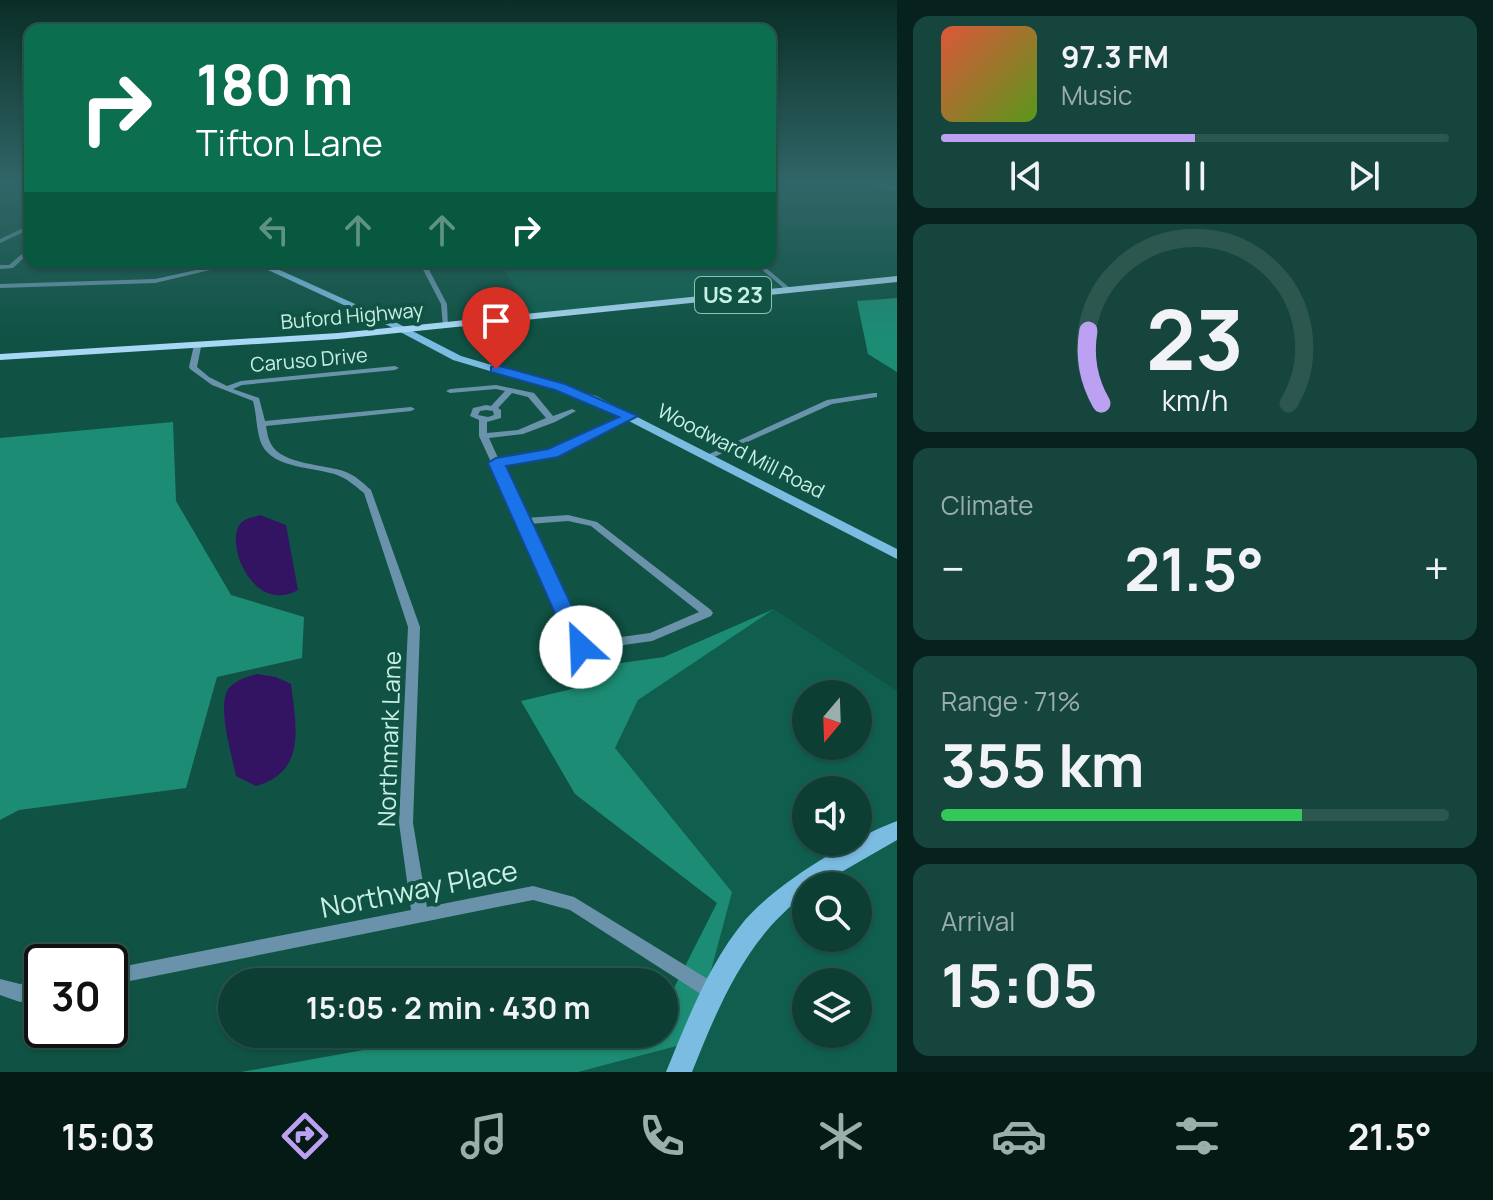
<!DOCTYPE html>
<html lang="en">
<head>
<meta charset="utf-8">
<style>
	body { margin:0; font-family:Manrope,sans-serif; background:#15453c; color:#f1f3f6; height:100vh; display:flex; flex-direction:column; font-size:30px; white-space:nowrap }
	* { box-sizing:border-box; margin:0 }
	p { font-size:26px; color:#9aaeac }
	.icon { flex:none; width:44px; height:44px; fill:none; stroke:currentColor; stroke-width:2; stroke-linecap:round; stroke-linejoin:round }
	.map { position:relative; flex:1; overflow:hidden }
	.sheet { display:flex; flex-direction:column; gap:16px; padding:16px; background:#07221d; width:596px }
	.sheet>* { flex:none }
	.hud { position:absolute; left:24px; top:24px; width:752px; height:244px; border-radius:16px; box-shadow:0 2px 6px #0004,0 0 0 2px #2c574f; background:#0b6e4f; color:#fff; overflow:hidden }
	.needle { width:52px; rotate:199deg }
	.tools { position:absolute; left:792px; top:680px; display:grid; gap:16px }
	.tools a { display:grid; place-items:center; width:80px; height:80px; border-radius:50%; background:#0c3e34; box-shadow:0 2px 6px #0004,0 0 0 2px #2c574f; font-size:40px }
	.speed { position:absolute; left:24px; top:944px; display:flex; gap:16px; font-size:40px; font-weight:700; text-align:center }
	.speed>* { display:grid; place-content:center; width:104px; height:104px; border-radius:50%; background:#0c3e34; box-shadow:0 2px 6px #0004,0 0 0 2px #2c574f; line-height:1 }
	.speed .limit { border:4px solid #111; border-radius:12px; background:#fff; color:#111 }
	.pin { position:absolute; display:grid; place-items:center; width:68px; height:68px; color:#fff; margin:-82px -34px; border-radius:50% 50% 50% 0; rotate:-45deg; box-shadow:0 0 8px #0007 }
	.pin .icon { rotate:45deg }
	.me { position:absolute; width:88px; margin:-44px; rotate:335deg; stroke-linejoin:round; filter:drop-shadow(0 0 6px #0008) }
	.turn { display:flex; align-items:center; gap:28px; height:168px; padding:0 40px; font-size:36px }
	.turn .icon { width:104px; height:104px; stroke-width:2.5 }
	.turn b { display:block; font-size:56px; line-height:68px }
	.lanes { display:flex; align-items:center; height:76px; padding:0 40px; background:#0003; justify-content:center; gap:40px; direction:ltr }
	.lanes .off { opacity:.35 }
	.big { font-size:60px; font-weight:700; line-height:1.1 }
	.sheet .tile { flex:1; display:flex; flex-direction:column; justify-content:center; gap:12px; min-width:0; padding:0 28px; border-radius:16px; background:#15453c }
	.sheet .dial { align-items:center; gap:0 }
	.dial svg { height:208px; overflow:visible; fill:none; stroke:#2c574f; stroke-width:7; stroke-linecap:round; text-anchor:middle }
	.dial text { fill:#f1f3f6; stroke:none }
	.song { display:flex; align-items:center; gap:24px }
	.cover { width:96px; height:96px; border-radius:12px; background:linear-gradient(135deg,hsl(10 70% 55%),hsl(90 70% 35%)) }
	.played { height:8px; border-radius:4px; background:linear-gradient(90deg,#bca0f2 50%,#2c574f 50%) }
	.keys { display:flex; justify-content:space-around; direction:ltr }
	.heat { display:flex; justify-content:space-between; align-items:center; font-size:44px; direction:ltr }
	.charge { height:12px; border-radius:6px; background:linear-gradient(90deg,#34c759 71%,#2c574f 0) }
	.trip { position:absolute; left:218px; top:968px; width:460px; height:80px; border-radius:40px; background:#0c3e34; box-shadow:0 2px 6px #0004,0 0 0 2px #2c574f; font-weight:700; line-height:80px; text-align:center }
	.tab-bar { display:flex; height:128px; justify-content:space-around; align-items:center; background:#051915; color:#9aaeac }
	.tab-bar .icon { width:56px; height:56px }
	.tab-bar .active { color:#bca0f2 }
	.tab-bar b { font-size:36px; color:#f1f3f6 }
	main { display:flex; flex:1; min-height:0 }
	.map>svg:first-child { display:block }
	.built { fill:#105f4e; fill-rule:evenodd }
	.forest { fill:#1d8c74 }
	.water { fill:#321462 }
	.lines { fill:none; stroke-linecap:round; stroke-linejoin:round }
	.street { fill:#6a93ab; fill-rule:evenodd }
	.secondary { fill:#7bbce2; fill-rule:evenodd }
	.primary { fill:#a8d8f5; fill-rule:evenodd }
	.route { fill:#1a73e8; stroke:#114b97; stroke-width:2 }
	.labels { text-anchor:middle; stroke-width:8; stroke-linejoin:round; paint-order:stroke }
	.far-street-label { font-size:20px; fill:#c9f0e4; stroke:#105345 }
	.shield { fill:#105345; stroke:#92c1b4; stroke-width:2 }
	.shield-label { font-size:22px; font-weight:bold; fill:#c9f0e4 }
	.street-label { font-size:24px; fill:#c9f0e4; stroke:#105345 }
	.near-street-label { font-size:28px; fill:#c9f0e4; stroke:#105345 }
</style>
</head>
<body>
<main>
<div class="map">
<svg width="897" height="1072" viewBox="0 0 897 1072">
	<rect width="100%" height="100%" fill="#105345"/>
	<g class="built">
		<polygon points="501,262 748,262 781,290 528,316"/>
		<path d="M774,609L897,691V1072H578L692,1042L732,892L615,748L638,700ZM806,694H858V746H806ZM806,790H858V842H806ZM806,886H858V938H806ZM806,982H858V1034H806Z"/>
	</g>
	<g class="forest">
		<polygon points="897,298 897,372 868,354 857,301"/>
		<polygon points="173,422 176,501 231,595 304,617 302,658 217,677 186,788 19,810 0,820 0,438"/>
		<polygon points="774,609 638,700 615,748 732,892 692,1042 578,1072 241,1072 452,1034 664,1034 664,996 671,994 717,903 575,794 521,701 606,681 607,665 664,657"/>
	</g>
	<g class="water">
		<path d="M260,515L286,525L298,590C253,616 222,540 242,522C246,518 255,517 260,515Z"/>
		<path d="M257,674L276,677L291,684C296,725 307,772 256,786L236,776C232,755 216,705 229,688C236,680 247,677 257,674Z"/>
	</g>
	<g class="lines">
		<g class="street">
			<polygon points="861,182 870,182 897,189 897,191"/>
			<polygon points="28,184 30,184 30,195 25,190"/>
			<polygon points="30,225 30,229 0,243 0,239"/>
			<polygon points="30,247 30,252 13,268 0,269 0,265 9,265"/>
			<polygon points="233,262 244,262 155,283 0,288 0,284 155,279"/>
			<polygon points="419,262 425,262 447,304 448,327 443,326 441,304"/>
			<polygon points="753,262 759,262 791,289 791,291 787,291"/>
			<path d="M194,345L201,347L197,367L209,377L227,386L241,381L395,366L399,368L395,370L242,385L233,389L259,398L265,421L411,407L415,409L411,411L266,426C267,432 268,439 271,444C282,465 325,464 346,472C356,476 363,483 371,490L420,627L413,823L427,907L533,886L574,897L719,986L722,992L719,998L713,1001L707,998L570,910L533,900L110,985V969L411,910L399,823L408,627L364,493C355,486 348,479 337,475C315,467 274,469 262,445C256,432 257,415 253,401L212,385L190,369L189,367Z"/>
			<path d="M496,385L534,393L553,416L572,409L576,411L555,422L523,434L489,438L499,460L550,452L628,414H634V418L555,456L501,465L526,518L568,515L597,522L711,610L713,613L711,616L652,641L581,651L577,650L479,436V420L470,416L473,408L486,405L491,406L505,391L496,389L450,393L446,391L450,389ZM512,393L528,397L546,418L518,430L487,433V422L501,418V410L498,408ZM486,410L493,411L494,415L488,417L478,415L480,411ZM568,521L591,526L699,612L650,633L585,642L529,524Z"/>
			<polygon points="874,393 877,393 877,397 832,404 712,458 709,459 705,456 827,400"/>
			<polygon points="0,979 20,984 42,980 42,998 20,1002 0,995"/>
		</g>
		<g class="secondary">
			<polygon points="251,262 262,262 395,322 461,356 596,396 897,549 897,559 588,400 453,360 389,326"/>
			<path d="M897,821V840L817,886H806V894C746,938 719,1005 692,1072H666C687,1021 709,963 745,920C778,882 852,838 897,821Z"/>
		</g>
		<polygon class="primary" points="897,276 897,282 338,339 0,360 0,354 338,333"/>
	</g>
	<linearGradient id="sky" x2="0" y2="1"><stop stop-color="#092e26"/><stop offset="0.55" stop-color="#316668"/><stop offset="1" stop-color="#316668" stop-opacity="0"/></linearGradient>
	<rect width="897" height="332" fill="url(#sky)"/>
	<polygon class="route" points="496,365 565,384 638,416 558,457 506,466 591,647 588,652 573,652 570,647 488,463 496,458 548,449 619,417 555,390 491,372 491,367"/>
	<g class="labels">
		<g class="far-street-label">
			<text transform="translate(352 316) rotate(-5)" y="7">Buford Highway</text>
			<text transform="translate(309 360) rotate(-5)" y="7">Caruso Drive</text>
			<text transform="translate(741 451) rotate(27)" y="7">Woodward Mill Road</text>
		</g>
		<rect class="shield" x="695" y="277" width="76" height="36" rx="6"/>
		<g class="shield-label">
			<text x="733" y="303">US 23</text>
		</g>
		<g class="street-label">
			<text transform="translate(390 739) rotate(-88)" y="8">Northmark Lane</text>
		</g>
		<g class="near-street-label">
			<text transform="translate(419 889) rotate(-11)" y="10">Northway Place</text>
		</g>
	</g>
</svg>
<div class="tools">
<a><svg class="needle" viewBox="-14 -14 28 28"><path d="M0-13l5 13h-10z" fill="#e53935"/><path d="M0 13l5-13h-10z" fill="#9aaeac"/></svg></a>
<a><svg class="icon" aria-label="sound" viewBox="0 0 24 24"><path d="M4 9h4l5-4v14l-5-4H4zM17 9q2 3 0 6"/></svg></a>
<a><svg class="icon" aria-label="search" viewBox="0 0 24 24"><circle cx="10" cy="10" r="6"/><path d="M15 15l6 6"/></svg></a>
<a><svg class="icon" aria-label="layers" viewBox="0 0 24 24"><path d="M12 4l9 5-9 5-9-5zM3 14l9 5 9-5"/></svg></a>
</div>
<div class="speed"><div class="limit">30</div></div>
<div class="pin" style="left:496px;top:369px;background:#d93025"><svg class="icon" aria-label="arrive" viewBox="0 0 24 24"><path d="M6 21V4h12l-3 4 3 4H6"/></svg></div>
<svg class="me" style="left:581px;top:647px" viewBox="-20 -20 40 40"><circle r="19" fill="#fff"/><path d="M0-13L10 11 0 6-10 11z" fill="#1a73e8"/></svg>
<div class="trip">15:05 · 2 min · 430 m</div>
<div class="hud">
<div class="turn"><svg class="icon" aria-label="right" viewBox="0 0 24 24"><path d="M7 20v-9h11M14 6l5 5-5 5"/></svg><div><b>180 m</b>Tifton Lane</div></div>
<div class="lanes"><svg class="icon off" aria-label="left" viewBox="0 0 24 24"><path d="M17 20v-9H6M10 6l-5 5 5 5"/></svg><svg class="icon off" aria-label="ahead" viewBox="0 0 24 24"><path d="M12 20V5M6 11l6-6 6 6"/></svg><svg class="icon off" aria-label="ahead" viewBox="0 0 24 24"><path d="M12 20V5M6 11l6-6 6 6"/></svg><svg class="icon" aria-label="right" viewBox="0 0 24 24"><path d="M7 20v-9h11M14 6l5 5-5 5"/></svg></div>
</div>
</div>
<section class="sheet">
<div class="tile">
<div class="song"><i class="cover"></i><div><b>97.3 FM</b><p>Music</p></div></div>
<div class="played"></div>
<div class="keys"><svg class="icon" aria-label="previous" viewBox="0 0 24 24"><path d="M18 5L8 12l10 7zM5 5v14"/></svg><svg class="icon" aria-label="pause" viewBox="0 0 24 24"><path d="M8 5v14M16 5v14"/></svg><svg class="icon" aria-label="next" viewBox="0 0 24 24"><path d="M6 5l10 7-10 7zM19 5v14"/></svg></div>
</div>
<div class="tile dial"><svg viewBox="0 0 100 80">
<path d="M14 69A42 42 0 1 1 86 69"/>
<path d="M14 69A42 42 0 0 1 9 41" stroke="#bca0f2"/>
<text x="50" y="56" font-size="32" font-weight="700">23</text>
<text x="50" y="72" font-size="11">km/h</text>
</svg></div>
<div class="tile"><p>Climate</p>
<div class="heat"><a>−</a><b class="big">21.5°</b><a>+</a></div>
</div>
<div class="tile"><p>Range · 71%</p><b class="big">355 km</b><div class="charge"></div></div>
<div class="tile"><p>Arrival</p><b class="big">15:05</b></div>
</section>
</main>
<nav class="tab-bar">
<b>15:03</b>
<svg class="icon active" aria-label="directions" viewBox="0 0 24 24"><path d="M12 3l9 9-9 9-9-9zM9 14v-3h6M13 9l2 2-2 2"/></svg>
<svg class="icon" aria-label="music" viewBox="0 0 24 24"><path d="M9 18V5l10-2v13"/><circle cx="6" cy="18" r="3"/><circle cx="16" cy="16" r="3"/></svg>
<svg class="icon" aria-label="phone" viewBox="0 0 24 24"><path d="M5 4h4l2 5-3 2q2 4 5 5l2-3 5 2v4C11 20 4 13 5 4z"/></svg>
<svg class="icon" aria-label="climate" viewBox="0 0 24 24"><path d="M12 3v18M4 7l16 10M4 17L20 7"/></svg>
<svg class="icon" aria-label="car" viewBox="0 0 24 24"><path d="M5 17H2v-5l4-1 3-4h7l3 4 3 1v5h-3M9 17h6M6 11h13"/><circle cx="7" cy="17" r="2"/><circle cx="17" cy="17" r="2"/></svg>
<svg class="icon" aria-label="filters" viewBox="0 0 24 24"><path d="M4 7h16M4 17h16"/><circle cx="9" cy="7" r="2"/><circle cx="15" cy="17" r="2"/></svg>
<b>21.5°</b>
</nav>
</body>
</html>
